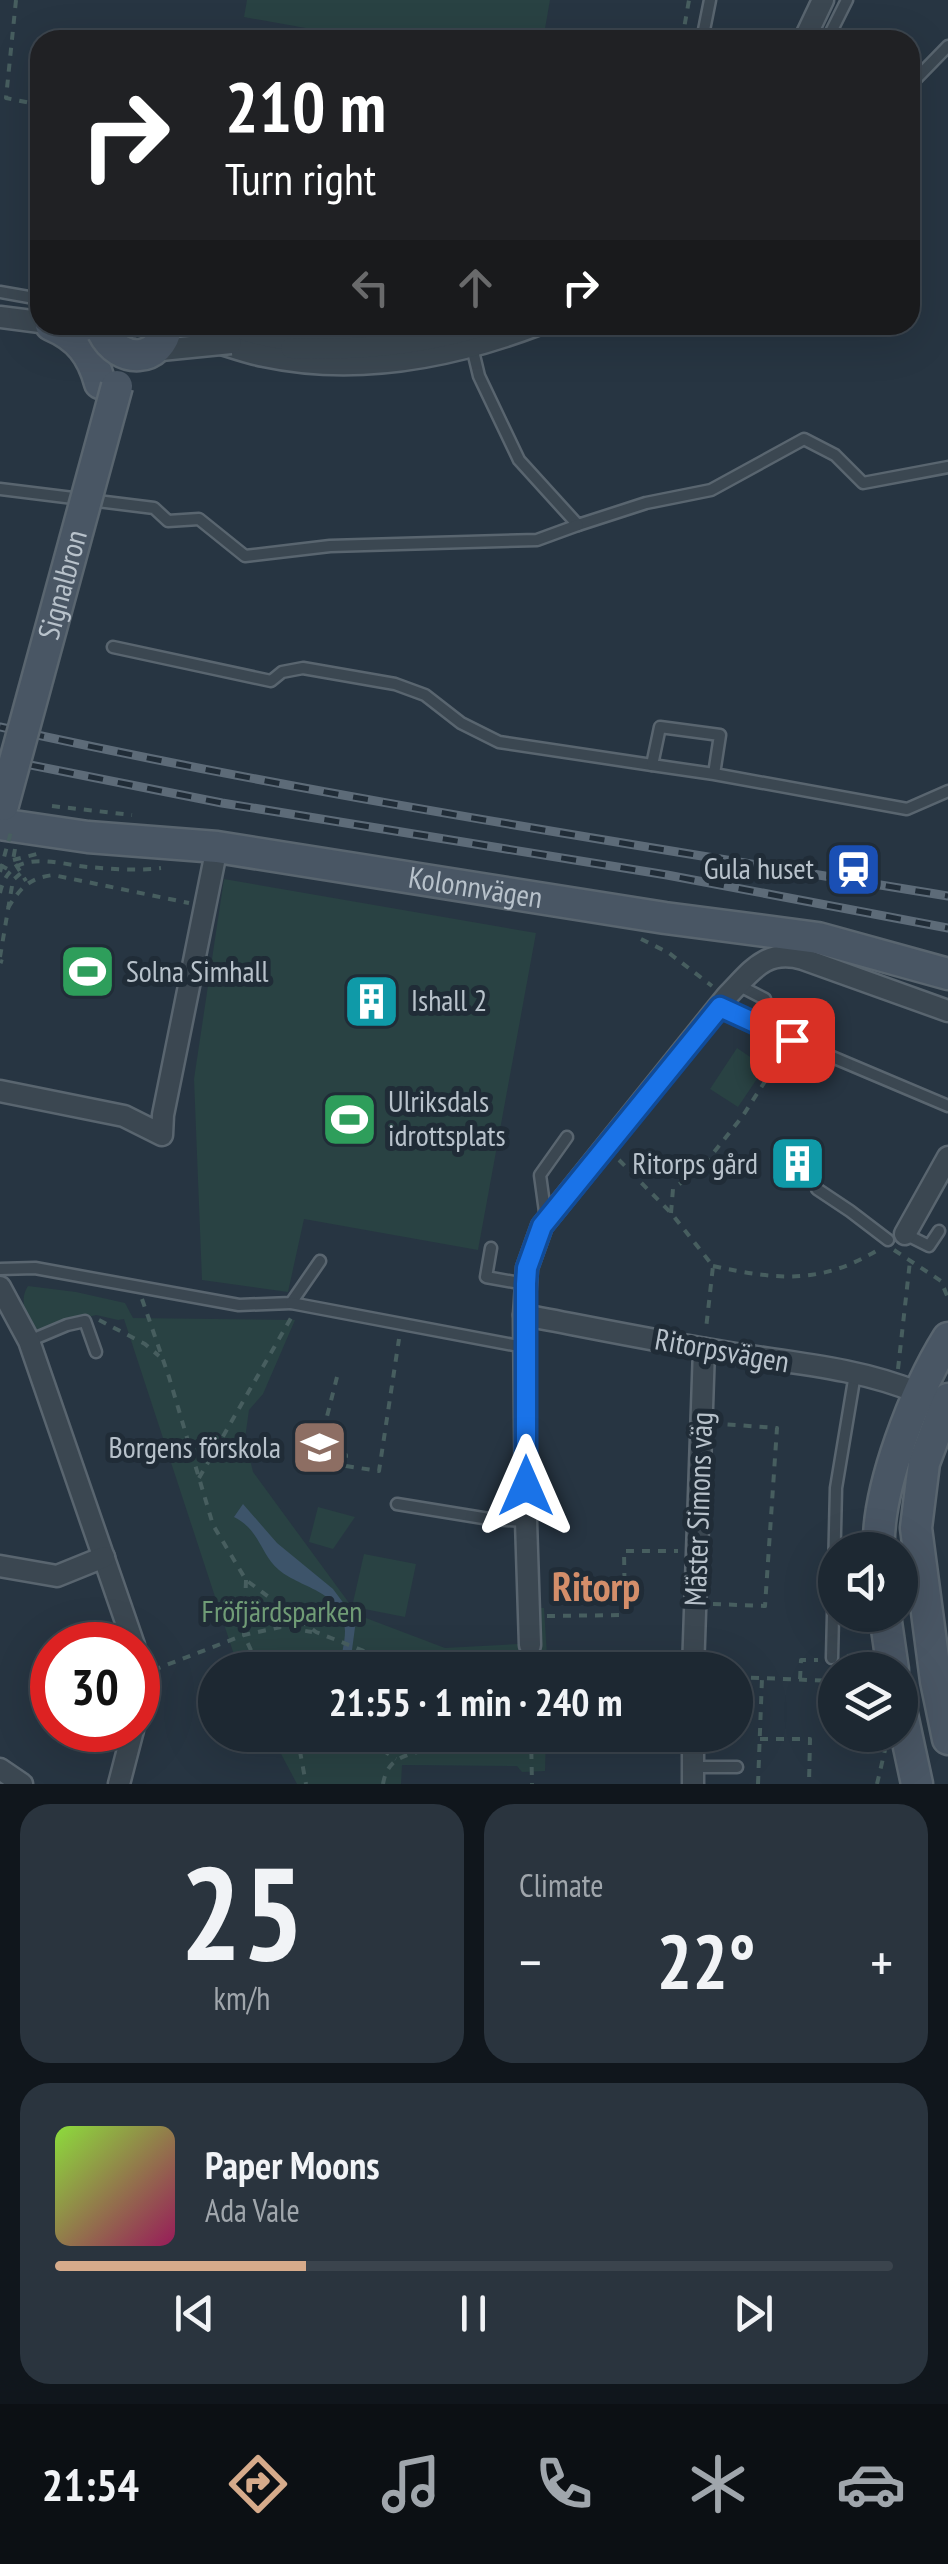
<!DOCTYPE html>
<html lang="en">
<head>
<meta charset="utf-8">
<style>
	body { margin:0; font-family:"PT Sans Narrow",sans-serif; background:#2a343e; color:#f1f3f6; height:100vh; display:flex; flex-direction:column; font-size:38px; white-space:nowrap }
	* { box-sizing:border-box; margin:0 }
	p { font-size:32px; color:#a0a6ac }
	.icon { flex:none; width:55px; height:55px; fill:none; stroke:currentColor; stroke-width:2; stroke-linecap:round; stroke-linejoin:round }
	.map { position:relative; height:1784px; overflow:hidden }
	.details { display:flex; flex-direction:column; gap:20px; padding:20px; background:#10161c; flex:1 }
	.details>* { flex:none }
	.banner { position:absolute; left:30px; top:30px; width:890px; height:305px; border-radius:30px; box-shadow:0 10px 40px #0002,0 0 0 2px #3b444d; background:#202124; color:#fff; overflow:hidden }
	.fabs { position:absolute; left:818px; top:1532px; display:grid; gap:20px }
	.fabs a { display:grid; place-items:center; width:100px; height:100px; border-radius:50%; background:#1d2832; box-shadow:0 10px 40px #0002,0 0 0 2px #3b444d; font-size:50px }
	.speed { position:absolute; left:30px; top:1622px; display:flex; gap:20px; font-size:50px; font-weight:700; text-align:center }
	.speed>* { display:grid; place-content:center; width:130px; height:130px; border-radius:50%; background:#1d2832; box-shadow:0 10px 40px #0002,0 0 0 2px #3b444d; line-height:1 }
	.speed .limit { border:15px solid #d22; background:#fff; color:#111 }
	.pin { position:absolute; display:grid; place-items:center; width:85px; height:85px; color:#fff; margin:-42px; border-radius:20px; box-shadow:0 5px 15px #0006 }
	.me { position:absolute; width:110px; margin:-55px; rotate:0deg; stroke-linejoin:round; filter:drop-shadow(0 0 8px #0008) }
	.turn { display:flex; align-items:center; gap:35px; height:210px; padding:0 30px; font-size:45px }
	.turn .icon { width:130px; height:130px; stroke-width:2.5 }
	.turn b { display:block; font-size:70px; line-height:85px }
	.lanes { display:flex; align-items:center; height:95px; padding:0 30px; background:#0003; justify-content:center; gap:50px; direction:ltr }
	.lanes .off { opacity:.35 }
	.big { font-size:75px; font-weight:700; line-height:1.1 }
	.details .widget { flex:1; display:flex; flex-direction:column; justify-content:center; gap:15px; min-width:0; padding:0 35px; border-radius:30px; background:#2a343e }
	.details .dial { align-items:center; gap:0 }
	.dial b { font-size:130px; line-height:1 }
	.song { display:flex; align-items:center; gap:30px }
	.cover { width:120px; height:120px; border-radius:15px; background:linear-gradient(135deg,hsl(90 70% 55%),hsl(330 70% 35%)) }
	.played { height:10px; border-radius:5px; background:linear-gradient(90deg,#d6ab8b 30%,#3b444d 30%) }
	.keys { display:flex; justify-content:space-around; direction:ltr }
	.heat { display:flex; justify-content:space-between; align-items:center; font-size:55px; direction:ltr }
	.details .tiles { flex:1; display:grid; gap:20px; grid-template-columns:1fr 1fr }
	.widget:last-child { grid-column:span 2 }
	.trip { position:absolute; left:198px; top:1652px; width:555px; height:100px; border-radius:50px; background:#1d2832; box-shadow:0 10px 40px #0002,0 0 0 2px #3b444d; font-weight:700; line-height:100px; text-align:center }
	.tab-bar { display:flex; height:160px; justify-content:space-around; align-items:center; background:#0c1014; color:#a0a6ac }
	.tab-bar .icon { width:70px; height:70px }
	.tab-bar .selected { color:#d6ab8b }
	.tab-bar b { font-size:45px; color:#f1f3f6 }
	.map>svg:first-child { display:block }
	.green { fill:#294243 }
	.water { fill:#3d546a }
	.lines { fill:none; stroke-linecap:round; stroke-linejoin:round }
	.street-tunnel { stroke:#3d4a57; stroke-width:20; stroke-dasharray:20 10; stroke-linecap:butt }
	.lane-casing { stroke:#59656f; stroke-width:15 }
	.street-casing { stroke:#59656f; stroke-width:25 }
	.secondary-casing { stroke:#59656f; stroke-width:35 }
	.path { stroke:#475e5f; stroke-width:4; stroke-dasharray:8 8; stroke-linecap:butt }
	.lane { stroke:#3b4751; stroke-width:10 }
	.street { stroke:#3b4751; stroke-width:20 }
	.secondary { stroke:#495664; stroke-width:30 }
	.rail-casing { stroke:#5d6b78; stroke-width:9 }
	.rail { stroke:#202c37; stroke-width:5; stroke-dasharray:15; stroke-linecap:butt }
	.street-bridge-casing { stroke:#59656f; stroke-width:25; stroke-linecap:butt }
	.secondary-bridge-casing { stroke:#59656f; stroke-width:35; stroke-linecap:butt }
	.path-bridge { stroke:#475e5f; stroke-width:4; stroke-dasharray:8 8; stroke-linecap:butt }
	.street-bridge { stroke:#3b4751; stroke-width:20 }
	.secondary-bridge { stroke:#495664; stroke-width:30 }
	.route-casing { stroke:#114b97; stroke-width:25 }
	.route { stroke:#1a73e8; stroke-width:18 }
	.labels { text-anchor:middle; stroke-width:10; stroke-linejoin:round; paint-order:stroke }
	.street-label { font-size:30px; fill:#b8c2cb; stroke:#202c37 }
	.poi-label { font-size:30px; fill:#b8c2cb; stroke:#202c37; text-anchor:end }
	.park-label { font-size:30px; fill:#709c76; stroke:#202c37 }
	.district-label { font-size:40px; font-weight:bold; fill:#d48e6a; stroke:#202c37 }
</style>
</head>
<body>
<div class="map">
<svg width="948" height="1784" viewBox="0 0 948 1784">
	<rect width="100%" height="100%" fill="#273542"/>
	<g class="green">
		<polygon points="247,0 550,0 543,40 373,40 244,17"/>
		<polygon points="224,879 536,933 478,1250 304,1219 288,1292 202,1280 194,1079"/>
		<polygon points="737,1048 765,1067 738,1107 710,1089"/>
		<path d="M28,1286L76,1292L125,1303L133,1318L295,1320L263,1394L249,1410L245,1439L253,1472L352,1607L364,1554L416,1564L405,1617L354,1607L358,1615L445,1648L518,1644L537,1608H544L547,1656H680V1670H239L124,1319L118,1320L96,1315L35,1331C27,1317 18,1301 28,1286Z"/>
		<polygon points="318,1507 355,1517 333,1549 309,1542"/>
		<polygon points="271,1735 546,1735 545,1771 522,1772 517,1766 402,1765 401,1784 297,1784"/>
	</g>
	<path class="water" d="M243,1504L277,1543L333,1589L356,1620L350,1665L352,1670H341C340,1657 345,1644 345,1631C345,1592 302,1589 279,1570C260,1554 261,1531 234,1517Z"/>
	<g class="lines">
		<polyline class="street-tunnel" points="118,325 206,339"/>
		<defs>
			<g id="lane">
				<polyline points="702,40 710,0"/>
				<polyline points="827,40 847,0"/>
				<polyline points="910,85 948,46"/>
				<polyline points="0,292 40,299"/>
				<polyline points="472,347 479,376 519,460 578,525 646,503 711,490 804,439 835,455 863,483 948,467"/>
				<polyline points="0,489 154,508 168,521 199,519 245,556 330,546 537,540 578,525"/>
				<polyline points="113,647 271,681 282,672 303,668 395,684 425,695 461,723 499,742 652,765"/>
				<polyline points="714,774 720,735 660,727 652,765 714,774 907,809 948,791"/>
				<polyline points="738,985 765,999"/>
				<polyline points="720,1007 792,1040 948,1106"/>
				<polyline points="817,1189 850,1211 888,1240"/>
				<polyline points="546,1219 540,1175 567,1137"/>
				<polyline points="905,1234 929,1246 939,1231"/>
				<polyline points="491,1248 486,1277 525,1284"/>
				<polyline points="0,1269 35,1268 239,1305 291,1303 320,1261"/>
				<polyline points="291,1303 524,1347"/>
				<polyline points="29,1341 67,1325 85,1321 96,1352"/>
				<polyline points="397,1504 489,1519 526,1521"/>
				<polyline points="832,1658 836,1488 855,1374"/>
				<polyline points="735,1726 739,1726"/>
				<polyline points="694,1767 737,1767"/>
			</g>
			<g id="street">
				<polyline points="804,40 823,0"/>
				<polyline points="0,317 40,322"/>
				<polyline points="231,339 316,339 418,325"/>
				<path d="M212,341C229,346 247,353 264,356C357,376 450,358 537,325"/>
				<path d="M291,348C356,351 424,344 486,325"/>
				<polyline points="0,1091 124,1116 162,1135 163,1115 217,847"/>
				<polyline points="905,1234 948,1157"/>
				<polyline points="0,1287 29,1341 134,1645"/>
				<path d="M524,1315C593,1328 661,1342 730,1353C793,1363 859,1368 919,1393"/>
				<polyline points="0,1566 57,1576 104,1557"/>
				<path d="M530,1645L526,1521L524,1315L527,1268L542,1226L727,996C751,972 765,948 803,959L948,1011"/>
				<polyline points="693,1670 704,1349"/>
				<polyline points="0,1769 22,1784"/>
				<polyline points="119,1784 133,1730"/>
				<polyline points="693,1784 693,1735"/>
			</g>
			<g id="secondary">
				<path d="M51,325C79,337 92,354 100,383"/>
				<path id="s1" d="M0,824L88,837L217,847L665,918L818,938L948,974"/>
				<polyline points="948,1399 924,1463 916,1528 936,1681 948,1739"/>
				<path d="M879,1550C876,1490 916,1389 948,1338"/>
				<polyline points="885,1615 893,1670"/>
				<polyline points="900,1705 917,1784"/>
			</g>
		</defs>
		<use href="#lane" class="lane-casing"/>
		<use href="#street" class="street-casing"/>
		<use href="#secondary" class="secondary-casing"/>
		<g class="path">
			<polyline points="16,0 6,98 40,105"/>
			<polyline points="682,40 689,0"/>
			<polyline points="52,806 132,815"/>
			<polyline points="15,849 13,860 26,881"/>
			<polyline points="13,860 37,854"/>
			<polyline points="0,865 11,871"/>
			<path d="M0,893C10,846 56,864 88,867C112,869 137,871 161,868"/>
			<path d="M8,908C20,888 29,878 53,875L189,903"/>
			<polyline points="641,939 669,953 712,986"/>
			<polyline points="0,957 13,880 21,873"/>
			<polyline points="0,961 3,962"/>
			<polyline points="619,1160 671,1213 713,1266 706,1329"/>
			<polyline points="671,1213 673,1189 703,1166 742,1117 786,1049"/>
			<polyline points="894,1250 941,1281 948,1298"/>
			<path d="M713,1266C777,1280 822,1285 881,1248"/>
			<polyline points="142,1299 169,1377 213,1525 246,1580 316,1632 369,1653 398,1661 584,1670"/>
			<polyline points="99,1320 145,1344 159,1356"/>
			<polyline points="898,1369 910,1261"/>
			<polyline points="337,1377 319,1448 346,1455 346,1466 379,1471 399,1339"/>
			<polyline points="199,1478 291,1318"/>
			<polyline points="246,1580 244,1635 260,1670"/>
			<polyline points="713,1604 765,1606 777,1428 721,1424"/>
			<polyline points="547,1616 625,1615 624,1551 678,1551"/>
			<polyline points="847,1656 867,1654"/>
			<polyline points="138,1676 244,1635 281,1627 312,1632"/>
			<polyline points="735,1677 835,1681"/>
			<polyline points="800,1679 801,1660 818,1660"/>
			<polyline points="297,1735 306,1784"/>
			<polyline points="531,1735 532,1784"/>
			<polyline points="374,1737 378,1747 396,1759"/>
			<polyline points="760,1739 810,1739 809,1784"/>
			<path d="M383,1784C390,1745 422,1762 444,1735"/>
			<polyline points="758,1784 762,1678"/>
			<polyline points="877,1784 885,1750"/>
		</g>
		<use href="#lane" class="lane"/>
		<use href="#street" class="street"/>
		<use href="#secondary" class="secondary"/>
		<defs>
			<g id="rail">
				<path d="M0,727C313,796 631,844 948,896"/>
				<polyline points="0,759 222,803 667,875 948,928"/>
			</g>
		</defs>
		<use href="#rail" class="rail-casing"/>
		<use href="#rail" class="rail"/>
		<defs>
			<g id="street-bridge">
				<polyline points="190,325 229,342"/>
				<polyline points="151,351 231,343"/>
			</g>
			<g id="secondary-bridge">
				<path d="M103,332C119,364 161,364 167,325"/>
				<path id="s2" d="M3,805L117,386"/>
			</g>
		</defs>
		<use href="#street-bridge" class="street-bridge-casing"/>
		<use href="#secondary-bridge" class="secondary-bridge-casing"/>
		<g class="path-bridge">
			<polyline points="0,872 12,828"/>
			<polyline points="0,963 0,962"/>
		</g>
		<use href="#street-bridge" class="street-bridge"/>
		<use href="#secondary-bridge" class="secondary-bridge"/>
	</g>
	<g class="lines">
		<defs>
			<polyline id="route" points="526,1486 526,1284 527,1268 542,1226 720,1007 792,1040"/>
		</defs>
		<use href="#route" class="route-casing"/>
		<use href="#route" class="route"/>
	</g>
	<defs>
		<symbol id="station-square" viewBox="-11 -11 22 22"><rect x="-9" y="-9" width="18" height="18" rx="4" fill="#1a4fb4" stroke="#202c37"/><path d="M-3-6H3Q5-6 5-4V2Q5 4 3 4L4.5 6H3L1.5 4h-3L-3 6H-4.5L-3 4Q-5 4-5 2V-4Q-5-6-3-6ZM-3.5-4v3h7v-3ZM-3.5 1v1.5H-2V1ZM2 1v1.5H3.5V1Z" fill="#fff"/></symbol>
		<symbol id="stadium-square" viewBox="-11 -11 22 22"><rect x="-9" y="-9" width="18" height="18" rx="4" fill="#2e9e5b" stroke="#202c37"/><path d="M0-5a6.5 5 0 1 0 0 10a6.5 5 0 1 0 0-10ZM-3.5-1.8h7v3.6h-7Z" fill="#fff"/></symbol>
		<symbol id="building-square" viewBox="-11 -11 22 22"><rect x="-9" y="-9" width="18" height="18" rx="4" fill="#0f9aa8" stroke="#202c37"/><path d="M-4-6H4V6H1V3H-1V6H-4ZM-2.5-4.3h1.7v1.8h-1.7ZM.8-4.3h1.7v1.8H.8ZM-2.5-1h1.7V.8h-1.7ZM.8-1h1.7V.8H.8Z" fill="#fff"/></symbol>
		<symbol id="school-square" viewBox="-11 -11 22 22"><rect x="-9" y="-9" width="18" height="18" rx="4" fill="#8d6e63" stroke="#202c37"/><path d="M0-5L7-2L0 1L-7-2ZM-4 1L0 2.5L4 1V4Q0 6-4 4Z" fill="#fff"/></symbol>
	</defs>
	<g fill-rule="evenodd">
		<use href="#station-square" x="822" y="838" width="63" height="63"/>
		<use href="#stadium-square" x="56" y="940" width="63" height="63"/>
		<use href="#building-square" x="340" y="970" width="63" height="63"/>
		<use href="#stadium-square" x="318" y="1088" width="63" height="63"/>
		<use href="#building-square" x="766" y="1132" width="63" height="63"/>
		<use href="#school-square" x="288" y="1416" width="63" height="63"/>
	</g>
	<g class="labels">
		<g class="street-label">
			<text dy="10" stroke="none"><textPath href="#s2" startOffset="228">Signalbron</textPath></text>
			<text dy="10" stroke="none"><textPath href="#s1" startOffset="480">Kolonnvägen</textPath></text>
			<text transform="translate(722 1351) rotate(10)" y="10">Ritorpsvägen</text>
			<text transform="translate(699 1509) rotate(-88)" y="10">Mäster Simons väg</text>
		</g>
		<g class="poi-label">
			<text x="814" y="879">Gula huset</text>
			<text x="126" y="982" text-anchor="start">Solna Simhall</text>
			<text x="411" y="1011" text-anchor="start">Ishall 2</text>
			<text x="388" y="1112" text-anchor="start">Ulriksdals<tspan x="388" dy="34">idrottsplats</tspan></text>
			<text x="758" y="1174">Ritorps gård</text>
			<text x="281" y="1458">Borgens förskola</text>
		</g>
		<g class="park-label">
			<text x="282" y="1622">Fröfjärdsparken</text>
		</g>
		<g class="district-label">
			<text x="596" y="1601">Ritorp</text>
		</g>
	</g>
</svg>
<div class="fabs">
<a><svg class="icon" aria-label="sound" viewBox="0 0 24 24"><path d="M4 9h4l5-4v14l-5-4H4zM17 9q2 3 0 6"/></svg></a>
<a><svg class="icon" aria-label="layers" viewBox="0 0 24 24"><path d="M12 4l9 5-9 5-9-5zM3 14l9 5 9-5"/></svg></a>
</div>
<div class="speed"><div class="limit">30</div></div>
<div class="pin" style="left:792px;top:1040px;background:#d93025"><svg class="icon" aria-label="arrive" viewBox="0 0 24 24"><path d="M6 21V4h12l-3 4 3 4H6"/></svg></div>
<svg class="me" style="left:526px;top:1486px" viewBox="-20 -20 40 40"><path d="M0-17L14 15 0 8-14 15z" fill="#1a73e8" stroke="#fff" stroke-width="4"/></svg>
<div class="trip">21:55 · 1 min · 240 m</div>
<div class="banner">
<div class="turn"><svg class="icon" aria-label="right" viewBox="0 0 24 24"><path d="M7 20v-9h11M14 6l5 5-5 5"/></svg><div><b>210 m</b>Turn right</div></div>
<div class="lanes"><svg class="icon off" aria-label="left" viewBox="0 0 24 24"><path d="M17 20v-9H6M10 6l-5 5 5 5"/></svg><svg class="icon off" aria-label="ahead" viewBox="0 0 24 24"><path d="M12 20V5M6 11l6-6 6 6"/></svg><svg class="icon" aria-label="right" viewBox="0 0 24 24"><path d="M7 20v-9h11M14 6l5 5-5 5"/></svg></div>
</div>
</div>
<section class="details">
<div class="tiles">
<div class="widget dial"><b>25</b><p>km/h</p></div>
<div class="widget"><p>Climate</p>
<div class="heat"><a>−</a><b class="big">22°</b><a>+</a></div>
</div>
<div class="widget">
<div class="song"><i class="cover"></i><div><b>Paper Moons</b><p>Ada Vale</p></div></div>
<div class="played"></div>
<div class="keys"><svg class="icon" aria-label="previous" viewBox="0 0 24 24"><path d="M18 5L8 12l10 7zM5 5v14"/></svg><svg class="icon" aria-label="pause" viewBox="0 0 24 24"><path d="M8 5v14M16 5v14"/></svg><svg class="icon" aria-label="next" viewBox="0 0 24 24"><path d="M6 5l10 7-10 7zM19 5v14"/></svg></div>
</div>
</div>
</section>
<nav class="tab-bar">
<b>21:54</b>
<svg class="icon selected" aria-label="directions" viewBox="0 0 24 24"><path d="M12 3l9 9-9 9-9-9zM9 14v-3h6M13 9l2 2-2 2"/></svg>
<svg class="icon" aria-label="music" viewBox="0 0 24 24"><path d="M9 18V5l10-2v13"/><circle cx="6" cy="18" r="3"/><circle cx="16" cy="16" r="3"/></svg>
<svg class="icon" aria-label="phone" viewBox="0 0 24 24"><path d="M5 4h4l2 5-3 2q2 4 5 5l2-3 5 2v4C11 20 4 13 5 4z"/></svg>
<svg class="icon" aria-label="climate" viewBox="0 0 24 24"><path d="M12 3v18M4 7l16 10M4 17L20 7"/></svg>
<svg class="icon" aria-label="car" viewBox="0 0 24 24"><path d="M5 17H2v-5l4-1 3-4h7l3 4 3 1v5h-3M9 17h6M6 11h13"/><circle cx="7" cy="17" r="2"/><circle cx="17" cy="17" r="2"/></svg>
</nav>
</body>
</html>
